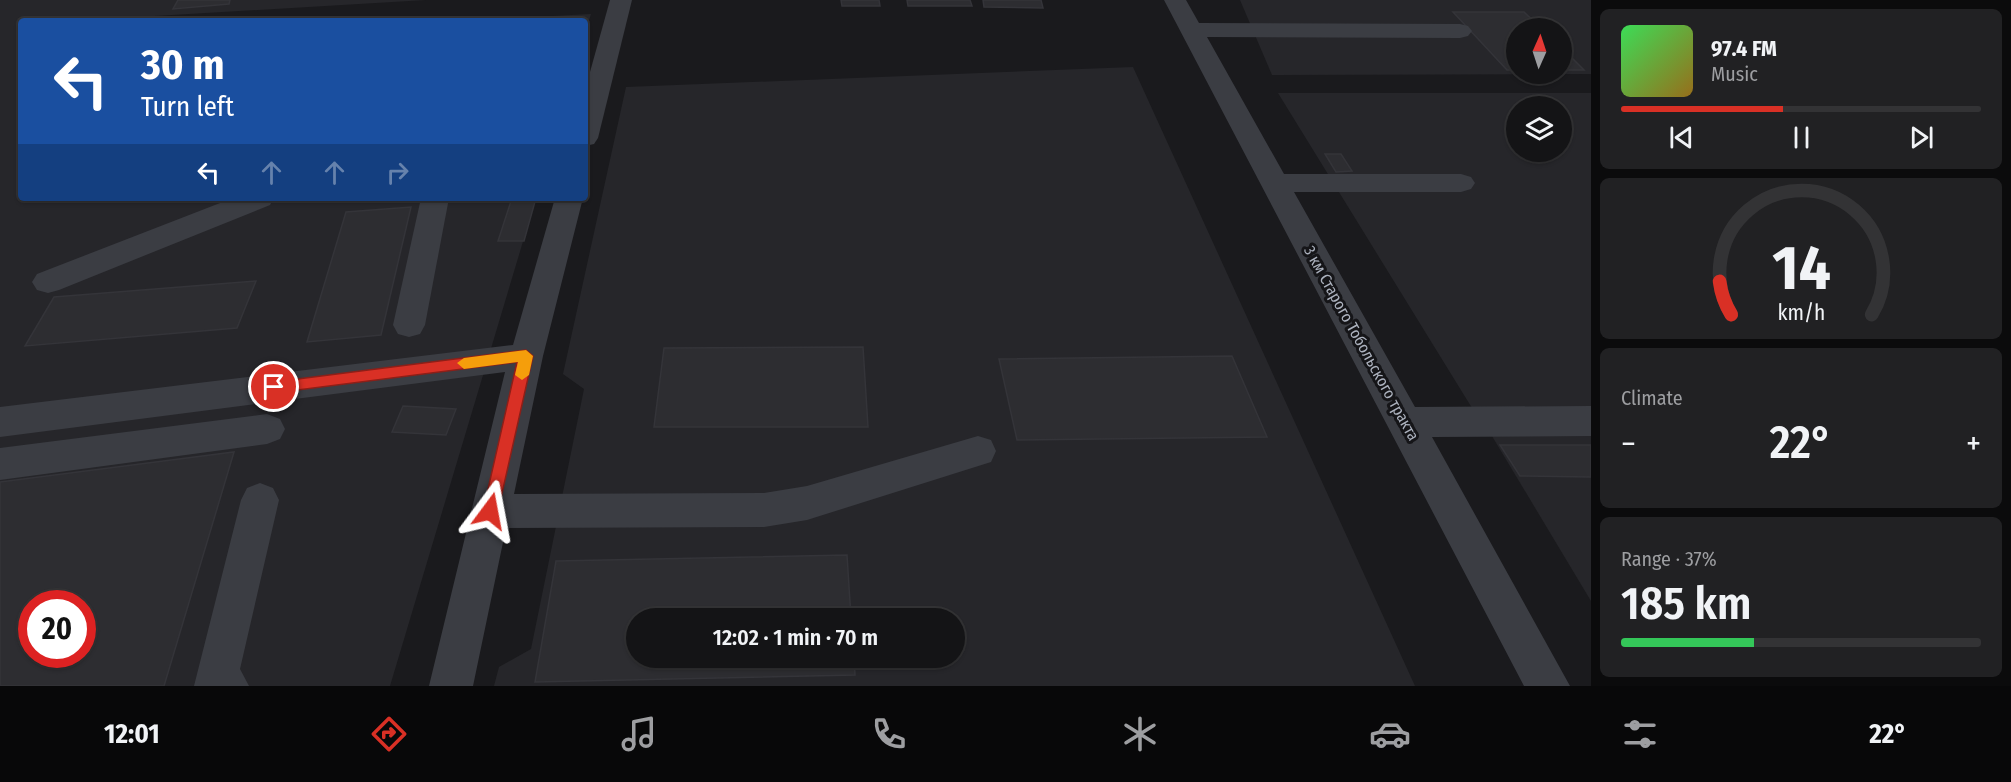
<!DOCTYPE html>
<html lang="en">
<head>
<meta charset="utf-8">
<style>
	body { margin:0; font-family:"Fira Sans Condensed",sans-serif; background:#212123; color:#f1f3f6; height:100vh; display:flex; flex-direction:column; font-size:22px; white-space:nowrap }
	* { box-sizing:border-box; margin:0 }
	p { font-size:20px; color:#9d9ea1 }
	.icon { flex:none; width:33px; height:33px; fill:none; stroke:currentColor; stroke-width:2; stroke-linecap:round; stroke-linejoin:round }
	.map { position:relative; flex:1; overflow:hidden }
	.sheet { display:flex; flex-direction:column; gap:9px; padding:9px; background:#0b0b0c; width:420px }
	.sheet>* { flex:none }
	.guide { position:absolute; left:18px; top:18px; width:570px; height:183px; border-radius:6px; box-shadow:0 2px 4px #0004,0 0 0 2px #333335; background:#1a4fa0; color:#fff; overflow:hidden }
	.needle { width:39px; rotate:3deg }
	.fabs { position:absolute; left:1506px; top:18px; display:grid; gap:12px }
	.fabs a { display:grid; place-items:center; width:66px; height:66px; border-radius:50%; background:#141416; box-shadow:0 2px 4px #0004,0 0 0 2px #333335; font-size:30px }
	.speed { position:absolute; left:18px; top:590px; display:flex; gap:12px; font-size:30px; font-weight:700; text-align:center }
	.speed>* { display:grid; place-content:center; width:78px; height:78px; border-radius:50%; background:#141416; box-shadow:0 2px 4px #0004,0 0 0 2px #333335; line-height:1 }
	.speed .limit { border:9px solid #d22; background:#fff; color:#111 }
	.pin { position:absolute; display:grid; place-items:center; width:51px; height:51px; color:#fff; margin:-26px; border:3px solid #fff; border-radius:50%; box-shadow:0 2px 6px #0007 }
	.me { position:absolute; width:66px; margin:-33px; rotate:13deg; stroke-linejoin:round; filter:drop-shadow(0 0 4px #0008) }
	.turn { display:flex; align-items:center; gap:21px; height:126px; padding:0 24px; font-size:27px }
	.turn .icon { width:78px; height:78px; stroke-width:2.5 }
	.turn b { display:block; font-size:42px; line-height:51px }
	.lanes { display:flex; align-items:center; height:57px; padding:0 24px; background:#0003; justify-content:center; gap:30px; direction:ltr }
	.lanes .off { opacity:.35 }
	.big { font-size:45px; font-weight:600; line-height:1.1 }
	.sheet .tile { flex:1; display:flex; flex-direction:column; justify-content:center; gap:9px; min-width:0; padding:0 21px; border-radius:9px; background:#212123 }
	.sheet .dial { align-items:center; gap:0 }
	.dial svg { height:156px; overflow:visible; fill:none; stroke:#333335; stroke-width:7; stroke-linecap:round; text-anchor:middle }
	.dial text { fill:#f1f3f6; stroke:none }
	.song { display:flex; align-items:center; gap:18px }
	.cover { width:72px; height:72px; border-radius:9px; background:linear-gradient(135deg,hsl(130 70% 55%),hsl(40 70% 35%)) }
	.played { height:6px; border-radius:3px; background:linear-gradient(90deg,#d93025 45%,#333335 45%) }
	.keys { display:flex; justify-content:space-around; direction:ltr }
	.heat { display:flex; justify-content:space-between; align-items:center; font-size:33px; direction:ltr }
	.charge { height:9px; border-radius:4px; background:linear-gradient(90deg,#34c759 37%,#333335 0) }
	.trip { position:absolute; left:626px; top:608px; width:339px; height:60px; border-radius:30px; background:#141416; box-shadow:0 2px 4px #0004,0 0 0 2px #333335; font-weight:600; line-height:60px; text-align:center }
	.menu { display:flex; height:96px; justify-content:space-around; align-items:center; background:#080809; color:#9d9ea1 }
	.menu .icon { width:42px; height:42px }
	.menu .on { color:#d93025 }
	.menu b { font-size:27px; color:#f1f3f6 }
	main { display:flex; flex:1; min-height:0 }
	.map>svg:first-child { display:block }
	.built { fill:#26262a; fill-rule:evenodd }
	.building { fill:#2d2d31; stroke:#343439; stroke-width:1.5; fill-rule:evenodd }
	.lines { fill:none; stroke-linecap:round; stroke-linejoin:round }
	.minor { fill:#3b3d43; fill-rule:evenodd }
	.route { fill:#d93025; stroke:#8d1f18; stroke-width:1.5 }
	.slow { fill:#f59e0b }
	.labels { text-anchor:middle; stroke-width:6; stroke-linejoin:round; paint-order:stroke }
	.street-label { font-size:16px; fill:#acb2be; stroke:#151518 }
</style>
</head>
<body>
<main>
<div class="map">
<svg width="1591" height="686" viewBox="0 0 1591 686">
	<rect width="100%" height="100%" fill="#1a1a1d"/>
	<g class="built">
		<path d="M0,0H426L155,16L152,21H21V198H536L390,686H0ZM32,603H82V654H32Z"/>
		<path d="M1240,0H1591V74L1272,75ZM1516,28H1562V74H1516Z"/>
		<polygon points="591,14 585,34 585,21 456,21"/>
		<path d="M1133,67L1415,686H494L499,667L531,649L584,389L563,374L626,87ZM636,618H954V657H636Z"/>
		<path d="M1278,93H1591V408H1472ZM1516,106H1562V152H1516Z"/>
		<polygon points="1492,436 1591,436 1591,601"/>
	</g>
	<g class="building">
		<polygon points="178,0 230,0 229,4 173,9"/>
		<polygon points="841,0 879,0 880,6 842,6"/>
		<polygon points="907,0 970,0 972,6 908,6"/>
		<polygon points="983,0 1041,0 1043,8 984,7"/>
		<polygon points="1453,12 1524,12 1541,28 1516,28 1516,70 1507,70"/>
		<polygon points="1562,48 1584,70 1562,70"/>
		<polygon points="1325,154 1341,154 1352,171 1336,172"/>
		<polygon points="512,198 536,198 524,241 498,241"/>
		<polygon points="411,207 381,335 307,342 346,212"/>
		<polygon points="256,281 237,328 25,346 54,297"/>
		<polygon points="863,347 868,427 654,427 664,348"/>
		<polygon points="1232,356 1267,437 1017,440 999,359"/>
		<polygon points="403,406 456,409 446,435 392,432"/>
		<polygon points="1500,445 1591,445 1591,477 1520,476"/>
		<path d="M234,452L164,686H0V482ZM32,603H82V654H32Z"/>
		<polygon points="847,555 851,618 636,618 636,657 854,657 855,675 535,682 556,561"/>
	</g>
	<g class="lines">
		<g class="minor">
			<polygon points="610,0 632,0 598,138 594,144 585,146 585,90"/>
			<polygon points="1164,0 1186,0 1199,23 1460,24 1468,26 1472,31 1468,36 1460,38 1207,37 1284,174 1461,174 1471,177 1475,183 1471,189 1461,192 1294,192 1415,407 1591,406 1591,436 1432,437 1570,686 1524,686"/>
			<polygon points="233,198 274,198 270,205 59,290 48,293 37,290 32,282 37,274"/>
			<polygon points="421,198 449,198 425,325 420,334 409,337 398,334 393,325"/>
			<polygon points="555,198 583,198 543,356 514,494 764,493 807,486 978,436 991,440 996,451 991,462 807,520 764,527 506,528 473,686 429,686 505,372 0,437 0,407 513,345"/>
			<polygon points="267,414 280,419 285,429 280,439 267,444 0,480 0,448"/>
			<polygon points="260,483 273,488 279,500 240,669 249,686 194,686 241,500 247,488"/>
		</g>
	</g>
	<polygon class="route" points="526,350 533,356 498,511 496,516 490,518 485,516 483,511 517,362 274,393 267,387 274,382"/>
	<polygon class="slow" points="526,350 533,356 529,375 522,380 515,375 518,362 464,369 457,363 464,358"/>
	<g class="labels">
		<g class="street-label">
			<text transform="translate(1362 343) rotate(61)" y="6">3 км Старого Тобольского тракта</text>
		</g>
	</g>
</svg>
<div class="fabs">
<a><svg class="needle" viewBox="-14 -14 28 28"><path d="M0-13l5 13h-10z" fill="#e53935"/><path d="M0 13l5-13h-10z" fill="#9d9ea1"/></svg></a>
<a><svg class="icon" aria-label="layers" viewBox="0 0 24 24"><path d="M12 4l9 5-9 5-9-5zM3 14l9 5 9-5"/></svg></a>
</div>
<div class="speed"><div class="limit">20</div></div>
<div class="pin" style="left:274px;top:387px;background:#d93025"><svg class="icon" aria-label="arrive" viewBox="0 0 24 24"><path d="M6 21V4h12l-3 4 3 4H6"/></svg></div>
<svg class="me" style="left:490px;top:511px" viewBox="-20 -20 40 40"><path d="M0-17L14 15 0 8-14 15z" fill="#d93025" stroke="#fff" stroke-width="4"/></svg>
<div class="trip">12:02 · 1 min · 70 m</div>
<div class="guide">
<div class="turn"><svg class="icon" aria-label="left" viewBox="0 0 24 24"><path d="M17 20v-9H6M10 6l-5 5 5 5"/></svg><div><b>30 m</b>Turn left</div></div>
<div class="lanes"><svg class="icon" aria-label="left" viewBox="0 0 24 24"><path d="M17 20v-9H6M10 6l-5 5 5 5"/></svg><svg class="icon off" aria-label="ahead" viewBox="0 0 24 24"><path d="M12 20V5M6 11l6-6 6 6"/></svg><svg class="icon off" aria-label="ahead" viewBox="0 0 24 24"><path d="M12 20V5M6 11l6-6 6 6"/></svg><svg class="icon off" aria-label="right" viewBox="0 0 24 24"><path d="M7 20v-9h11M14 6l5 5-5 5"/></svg></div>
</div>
</div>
<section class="sheet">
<div class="tile">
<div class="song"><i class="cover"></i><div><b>97.4 FM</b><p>Music</p></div></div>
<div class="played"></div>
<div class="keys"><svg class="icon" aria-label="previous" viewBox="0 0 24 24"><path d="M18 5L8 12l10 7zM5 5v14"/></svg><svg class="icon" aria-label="pause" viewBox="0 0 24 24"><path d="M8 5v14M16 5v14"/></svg><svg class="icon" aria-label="next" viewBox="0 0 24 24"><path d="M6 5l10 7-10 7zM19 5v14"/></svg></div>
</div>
<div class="tile dial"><svg viewBox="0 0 100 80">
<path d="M14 69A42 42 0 1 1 86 69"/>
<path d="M14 69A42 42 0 0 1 8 52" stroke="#d93025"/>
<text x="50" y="56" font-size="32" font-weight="700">14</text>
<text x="50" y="72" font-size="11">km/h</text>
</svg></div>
<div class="tile"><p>Climate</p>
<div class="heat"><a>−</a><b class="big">22°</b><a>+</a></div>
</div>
<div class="tile"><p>Range · 37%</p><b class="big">185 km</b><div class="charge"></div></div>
</section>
</main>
<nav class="menu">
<b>12:01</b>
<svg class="icon on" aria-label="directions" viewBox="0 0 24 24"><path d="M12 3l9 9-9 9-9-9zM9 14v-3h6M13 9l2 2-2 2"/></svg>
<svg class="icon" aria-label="music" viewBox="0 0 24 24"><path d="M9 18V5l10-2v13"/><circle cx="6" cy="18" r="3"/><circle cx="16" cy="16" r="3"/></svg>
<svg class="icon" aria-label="phone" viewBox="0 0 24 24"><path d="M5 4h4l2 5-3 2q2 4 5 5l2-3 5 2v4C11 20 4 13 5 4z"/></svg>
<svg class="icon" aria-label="climate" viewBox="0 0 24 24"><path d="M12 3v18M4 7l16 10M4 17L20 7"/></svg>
<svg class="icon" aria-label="car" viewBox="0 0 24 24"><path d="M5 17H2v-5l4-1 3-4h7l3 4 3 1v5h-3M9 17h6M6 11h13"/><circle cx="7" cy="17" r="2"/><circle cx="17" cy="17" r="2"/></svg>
<svg class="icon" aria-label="filters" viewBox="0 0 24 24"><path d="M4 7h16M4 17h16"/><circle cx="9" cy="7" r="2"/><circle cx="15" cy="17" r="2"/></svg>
<b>22°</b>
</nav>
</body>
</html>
